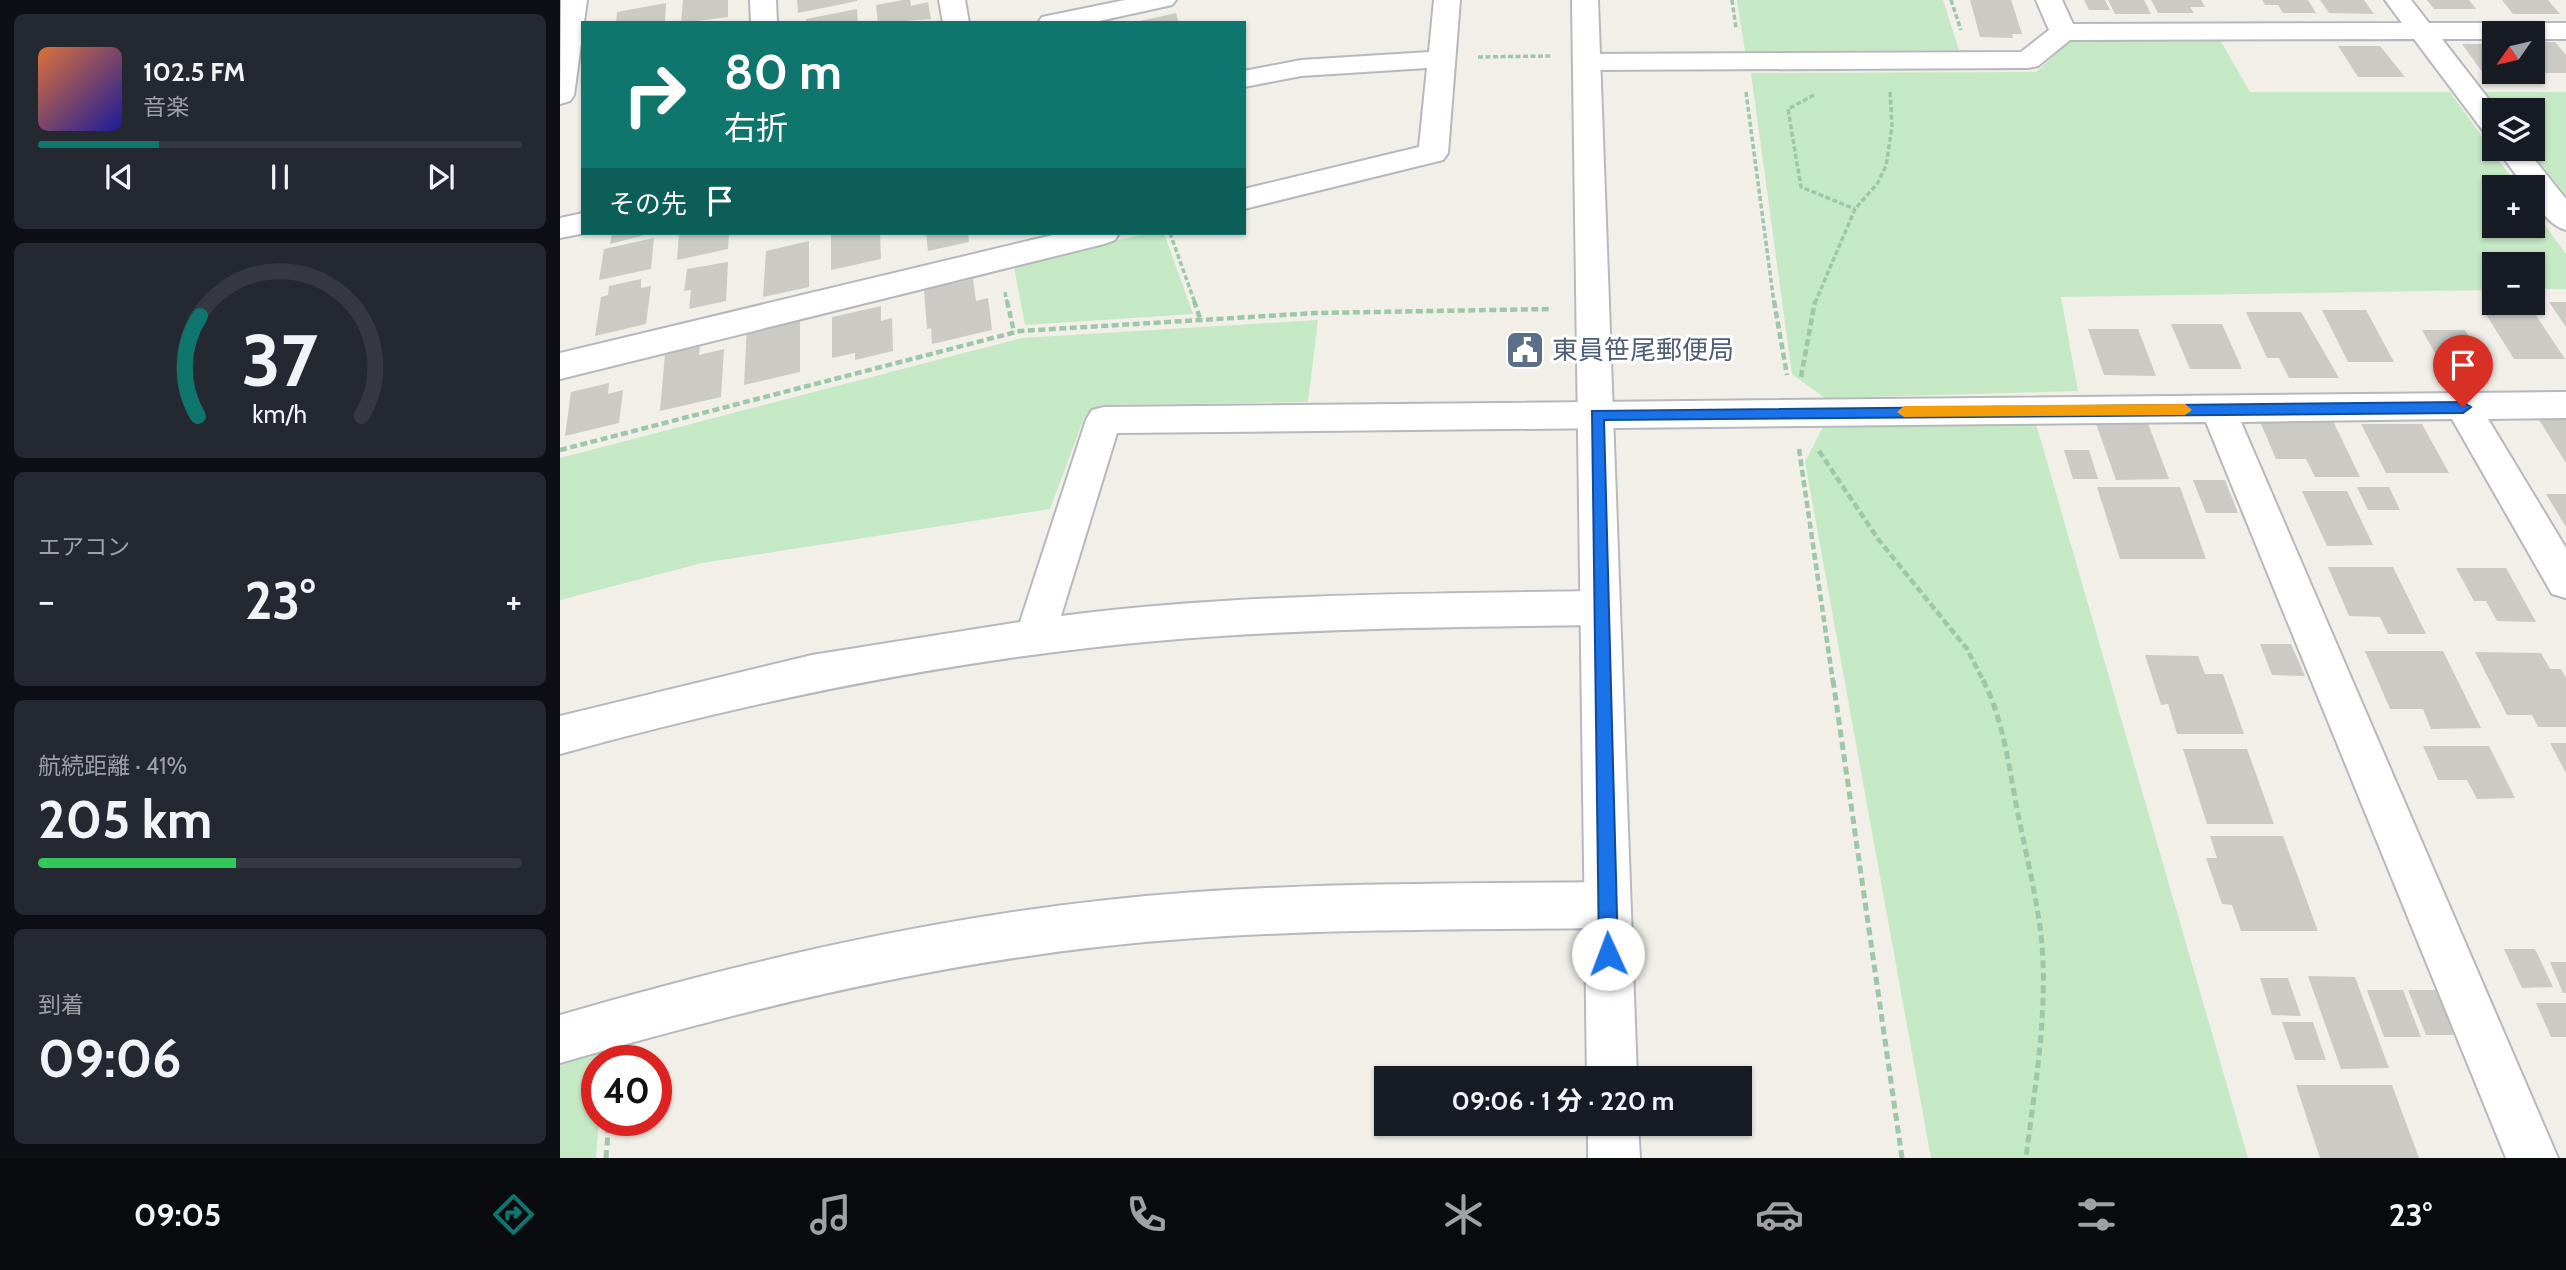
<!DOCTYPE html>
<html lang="ja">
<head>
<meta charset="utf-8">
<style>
	body { margin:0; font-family:Cabin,"Noto Sans JP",sans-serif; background:#242831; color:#f1f3f6; height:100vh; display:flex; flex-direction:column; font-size:26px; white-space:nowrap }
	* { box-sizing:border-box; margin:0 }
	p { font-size:23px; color:#9ea1a6 }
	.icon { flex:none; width:38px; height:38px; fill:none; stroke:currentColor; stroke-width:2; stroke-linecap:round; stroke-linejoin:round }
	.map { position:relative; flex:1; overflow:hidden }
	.side { display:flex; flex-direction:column; gap:14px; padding:14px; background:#0d0f14; width:560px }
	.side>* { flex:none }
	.guide { position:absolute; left:21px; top:21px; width:665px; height:214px; border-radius:0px; box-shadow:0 2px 5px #0004; background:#0f766e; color:#fff; overflow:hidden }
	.needle { width:46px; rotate:236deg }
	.tools { position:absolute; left:1922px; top:21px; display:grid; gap:14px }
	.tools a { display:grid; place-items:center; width:63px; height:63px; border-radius:0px; background:#171b24; box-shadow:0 2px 5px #0004; font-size:35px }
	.speed { position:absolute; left:21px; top:1045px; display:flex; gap:14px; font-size:35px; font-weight:700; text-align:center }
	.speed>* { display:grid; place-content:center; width:91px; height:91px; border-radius:50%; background:#171b24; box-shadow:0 2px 5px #0004; line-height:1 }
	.speed .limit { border:10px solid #d22; background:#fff; color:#111 }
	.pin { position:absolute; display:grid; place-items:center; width:60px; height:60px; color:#fff; margin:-72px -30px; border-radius:50% 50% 50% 0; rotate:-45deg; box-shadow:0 0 7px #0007 }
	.pin .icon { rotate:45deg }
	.me { position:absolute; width:77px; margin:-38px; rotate:358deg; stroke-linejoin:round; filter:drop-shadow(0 0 5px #0008) }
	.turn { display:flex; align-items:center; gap:24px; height:147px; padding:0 28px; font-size:32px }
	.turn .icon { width:91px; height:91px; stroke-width:2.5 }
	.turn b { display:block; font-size:49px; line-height:60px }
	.then { display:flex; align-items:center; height:66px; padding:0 28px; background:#0003; gap:14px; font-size:26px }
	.big { font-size:52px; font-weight:700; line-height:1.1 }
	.side .card { flex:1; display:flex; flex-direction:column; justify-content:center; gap:10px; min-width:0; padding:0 24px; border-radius:10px; background:#242831 }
	.side .dial { align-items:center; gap:0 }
	.dial svg { height:182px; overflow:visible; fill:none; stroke:#363941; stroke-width:7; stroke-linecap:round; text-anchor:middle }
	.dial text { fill:#f1f3f6; stroke:none }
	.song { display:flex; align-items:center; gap:21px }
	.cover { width:84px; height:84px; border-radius:10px; background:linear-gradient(135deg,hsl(20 70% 55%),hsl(240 70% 35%)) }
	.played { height:7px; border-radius:4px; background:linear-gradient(90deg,#0f766e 25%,#363941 25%) }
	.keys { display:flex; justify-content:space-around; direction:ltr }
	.heat { display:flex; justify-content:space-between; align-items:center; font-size:38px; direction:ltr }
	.charge { height:10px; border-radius:5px; background:linear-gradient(90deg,#34c759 41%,#363941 0) }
	.trip { position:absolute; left:814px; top:1066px; width:378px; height:70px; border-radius:0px; background:#171b24; box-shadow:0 2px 5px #0004; font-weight:700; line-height:70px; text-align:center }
	.tab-bar { display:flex; height:112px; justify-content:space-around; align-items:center; background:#090b0e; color:#9ea1a6 }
	.tab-bar .icon { width:49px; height:49px }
	.tab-bar .current { color:#0f766e }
	.tab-bar b { font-size:32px; color:#f1f3f6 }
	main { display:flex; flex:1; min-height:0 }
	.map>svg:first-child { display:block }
	.green { fill:#c5e8c5 }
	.building { fill:#cccac5 }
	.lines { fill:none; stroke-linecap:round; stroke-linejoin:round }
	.street-casing { stroke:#b5b8bc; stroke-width:4 }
	.secondary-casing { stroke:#b6babf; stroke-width:4 }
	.path-far2 { stroke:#9cc7a9; stroke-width:3.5; stroke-dasharray:5 2.5; stroke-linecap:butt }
	.path-far1 { stroke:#9cc7a9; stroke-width:4.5; stroke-dasharray:7 3.5; stroke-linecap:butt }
	.path { stroke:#9cc7a9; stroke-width:5; stroke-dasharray:8 4.5; stroke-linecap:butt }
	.street { fill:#fff; fill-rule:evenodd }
	.secondary { fill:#fff; fill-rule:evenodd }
	.route { fill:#1a73e8; stroke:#114b97; stroke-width:2 }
	.slow { fill:#f59e0b }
	.labels { text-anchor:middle; stroke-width:6; stroke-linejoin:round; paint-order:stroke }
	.service-label { font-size:26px; fill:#4e5e75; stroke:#fff; text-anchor:start }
</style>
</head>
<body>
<main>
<section class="side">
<div class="card">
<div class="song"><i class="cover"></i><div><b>102.5 FM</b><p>音楽</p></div></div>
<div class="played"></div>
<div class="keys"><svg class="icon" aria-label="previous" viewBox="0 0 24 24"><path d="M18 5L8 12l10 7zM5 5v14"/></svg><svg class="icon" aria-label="pause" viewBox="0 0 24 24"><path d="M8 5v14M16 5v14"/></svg><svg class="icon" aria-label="next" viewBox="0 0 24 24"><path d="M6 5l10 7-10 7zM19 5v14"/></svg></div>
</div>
<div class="card dial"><svg viewBox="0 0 100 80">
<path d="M14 69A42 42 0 1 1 86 69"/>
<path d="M14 69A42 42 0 0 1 15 25" stroke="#0f766e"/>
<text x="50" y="56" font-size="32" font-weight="700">37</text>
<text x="50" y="72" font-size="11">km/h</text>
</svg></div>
<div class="card"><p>エアコン</p>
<div class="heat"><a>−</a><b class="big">23°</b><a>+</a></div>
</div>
<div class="card"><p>航続距離 · 41%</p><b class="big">205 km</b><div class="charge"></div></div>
<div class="card"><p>到着</p><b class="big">09:06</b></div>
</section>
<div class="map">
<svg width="2006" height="1158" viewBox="0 0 2006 1158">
	<rect width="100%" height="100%" fill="#f1efe8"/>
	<g class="green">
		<polygon points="1177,0 1383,0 1399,50 1185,51"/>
		<polygon points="1660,40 1690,92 1890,92 1958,187 1934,187 1934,226 1972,226 1972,207 2006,254 2006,289 1972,289 1972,264 1934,264 1934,290 1501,297 1518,391 1265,398 1232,374 1191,73 1476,72 1510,41"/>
		<polygon points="1923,92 2006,92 2006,195 1969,149 1972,149 1972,110 1938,110"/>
		<polygon points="587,233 604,233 633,314 465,325 454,267"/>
		<polygon points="758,320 748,402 542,405 524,418 490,509 142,563 0,600 0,458 462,338"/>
		<polygon points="1476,424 1688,1158 1371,1158 1245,462 1264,425"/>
		<polygon points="45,1051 44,1060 37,1060 39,1120 36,1158 0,1158 0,1065"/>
	</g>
	<g class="building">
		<polygon points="123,0 168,0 168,17 121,23"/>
		<polygon points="237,0 297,0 297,1 238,13"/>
		<polygon points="343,0 350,0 351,6 368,2 371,19 318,23 316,5"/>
		<polygon points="1410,0 1451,0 1462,34 1452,34 1453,38 1420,37"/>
		<polygon points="1524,0 1545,0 1550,10 1529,10"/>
		<polygon points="1548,0 1584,0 1591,14 1555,14"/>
		<polygon points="1591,0 1641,0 1645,7 1630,7 1634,13 1598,13"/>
		<polygon points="1702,0 1748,0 1756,13 1723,13 1718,5 1705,5"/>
		<polygon points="1760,0 1804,0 1814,14 1769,13"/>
		<polygon points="1867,0 1909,0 1916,9 1874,9"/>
		<polygon points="1942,0 1988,0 2000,14 1953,14"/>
		<polygon points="106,3 105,23 56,23 57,12"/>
		<polygon points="297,9 298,23 246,23 246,19"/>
		<polygon points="616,13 619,23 576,23 576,22"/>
		<polygon points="1972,42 1995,42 2006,55 2006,73 1982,73 1972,62"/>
		<polygon points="1902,44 1934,44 1934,73 1923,73"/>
		<polygon points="1778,46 1820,46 1845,77 1798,77"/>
		<polygon points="52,233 92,233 50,244"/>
		<polygon points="119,233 169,233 168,249 117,260"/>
		<polygon points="271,233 320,233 321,259 271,270"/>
		<polygon points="366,233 408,233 409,242 368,251"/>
		<polygon points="94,238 91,269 39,280 44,249"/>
		<polygon points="249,241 249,287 203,297 206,251"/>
		<polygon points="168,262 166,301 129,309 131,290 124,291 127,269"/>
		<polygon points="81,279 81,288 91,286 86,324 35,336 41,297 48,295 49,286"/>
		<polygon points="413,279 416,301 428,298 432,330 372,344 371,328 367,329 364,290"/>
		<polygon points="1989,302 2006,302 2006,327"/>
		<polygon points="321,306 321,321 332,318 333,351 295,360 295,353 272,358 272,317"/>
		<polygon points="1922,308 1971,308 2005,359 1954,359"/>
		<polygon points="1762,310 1806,310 1834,362 1788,362"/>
		<polygon points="1686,312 1741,312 1779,378 1729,378 1719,358 1707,358"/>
		<polygon points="240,313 240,372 184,385 187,325"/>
		<polygon points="1611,324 1662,324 1682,369 1630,369"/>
		<polygon points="1528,329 1578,329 1596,376 1544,375"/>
		<polygon points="1862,330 1905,330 1930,371 1885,371"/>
		<polygon points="140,345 139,355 164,349 161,397 100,411 105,353"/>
		<polygon points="49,383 48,394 63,390 59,423 5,436 11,392"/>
		<polygon points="1534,418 1586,418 1609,479 1556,480"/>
		<polygon points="1699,419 1772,419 1800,477 1755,477 1746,459 1716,459"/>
		<polygon points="1979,420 2006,420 2006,463"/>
		<polygon points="1801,424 1862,424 1889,473 1826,473"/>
		<polygon points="1504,450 1529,450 1538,479 1513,479"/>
		<polygon points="1633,480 1665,480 1678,513 1646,513"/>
		<polygon points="1537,487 1620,487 1646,559 1560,559"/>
		<polygon points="1797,487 1829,487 1840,510 1808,510"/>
		<polygon points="1742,491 1787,491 1813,545 1767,546"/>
		<polygon points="1986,494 2006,494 2006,527"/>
		<polygon points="1768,567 1833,567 1866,634 1828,634 1820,617 1789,616"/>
		<polygon points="1896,568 1946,568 1976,622 1937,621 1926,601 1914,601"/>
		<polygon points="1700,644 1731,644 1745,676 1712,675"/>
		<polygon points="1805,651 1883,651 1921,728 1871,729 1863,709 1830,709"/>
		<polygon points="1915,652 1981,653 1990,669 2001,669 2006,678 2006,727 1978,727 1972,715 1947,715"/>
		<polygon points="1585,655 1638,656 1645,674 1663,674 1684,734 1617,734 1608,704 1601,705"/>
		<polygon points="1990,743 2006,743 2006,773"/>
		<polygon points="1863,746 1929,746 1955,798 1917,799 1907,780 1878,780"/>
		<polygon points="1623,749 1687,749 1714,824 1647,824"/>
		<polygon points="1650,836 1723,836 1758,931 1681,931 1672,905 1662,904 1646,858 1657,858"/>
		<polygon points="1944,949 1975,949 1993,987 1962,988"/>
		<polygon points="1990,962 2006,962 2006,993 2003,993"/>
		<polygon points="1748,976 1795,977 1829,1068 1781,1069"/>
		<polygon points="1700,978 1728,978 1741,1016 1712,1015"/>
		<polygon points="1807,990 1843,990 1861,1037 1824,1037"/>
		<polygon points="1848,990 1887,990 1906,1035 1866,1035"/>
		<polygon points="1976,1003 2006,1003 2006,1037 1991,1037"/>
		<polygon points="1722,1022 1753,1022 1766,1060 1735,1060"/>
		<polygon points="1736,1085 1832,1085 1859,1158 1760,1158"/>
	</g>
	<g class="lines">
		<defs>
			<g id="street">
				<polygon points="1,0 27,0 14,95 10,101 0,104"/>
				<polygon points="190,0 216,0 217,23 191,23"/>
				<polygon points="379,0 405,0 409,23 383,23"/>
				<polygon points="565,0 616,0 612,5 530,23 478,23 482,17"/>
				<polygon points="874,0 900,0 888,153 883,160 684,209 684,189 859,147 867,68 741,76 684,87 684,71 741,60 869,52"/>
				<polygon points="1476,0 1502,0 1513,24 1842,23 1825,0 1851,0 1869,23 2006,23 2006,39 1972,39 1972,33 1934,33 1934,39 1882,39 1937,110 1934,110 1934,135 1924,132 1854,39 1510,40 1478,66 1468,68 1027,70 1017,68 1013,62 1017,56 1027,54 1461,52 1489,30"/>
				<path d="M1937,149H1966L2006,199V230C1990,226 1972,204 1972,187H1965Z"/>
				<polygon points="23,213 25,233 0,238 0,218"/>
				<polygon points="501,233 559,233 555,240 544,244 0,379 0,353"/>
				<path d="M2006,392V418L1928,419L2006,548V598L1992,594L1892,419L1681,422L1998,1158H1946L1646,422L557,433L501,616C680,593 860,594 1039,591L1053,596L1059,608L1053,620L1039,625C891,627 743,628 596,641C394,659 195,700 0,754V716L252,655L460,622L526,420L532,410L544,407Z"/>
				<path d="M1047,882L1063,889L1070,905L1063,921L1047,928C880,930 712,928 546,946C361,966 179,1011 0,1063V1015C179,963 361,920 547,900C713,882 880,884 1047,882Z"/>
			</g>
			<g id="secondary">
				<polygon points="1012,0 1038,0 1077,1078 1027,1078"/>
				<polygon points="1028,1124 1078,1124 1080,1158 1028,1158"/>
			</g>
		</defs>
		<use href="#street" class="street-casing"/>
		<use href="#secondary" class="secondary-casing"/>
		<g class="path-far2">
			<polyline points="1172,0 1176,28"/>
			<polyline points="1391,0 1401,30"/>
			<polyline points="918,57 990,56"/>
			<polyline points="1186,92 1214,303"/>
			<polyline points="1254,95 1228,109 1241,187 1295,209"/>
			<polyline points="610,233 635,303"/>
			<polyline points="445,292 447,303"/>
			<polyline points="1255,303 1295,209 1317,184 1326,166 1332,126 1330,91"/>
		</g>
		<g class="path-far1">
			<polyline points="447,301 454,332"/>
			<polyline points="634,301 641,321"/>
			<polyline points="1214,301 1227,375"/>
			<polyline points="1241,377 1255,301"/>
			<polyline points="1239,449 1273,682"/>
			<polyline points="0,450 460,331 756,313 991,309"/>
			<polyline points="1259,451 1318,539 1407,649 1424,682"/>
		</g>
		<g class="path">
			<polyline points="1273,680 1342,1158"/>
			<path d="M1423,680C1443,719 1449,766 1457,809C1465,850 1476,893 1481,935C1489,1009 1475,1085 1466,1158"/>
			<polyline points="46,1158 49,1120"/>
		</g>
		<use href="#street" class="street"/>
		<use href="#secondary" class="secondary"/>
	</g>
	<polygon class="route" points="1903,402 1911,407 1903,413 1044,420 1058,954 1055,961 1048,964 1041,961 1039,954 1032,411"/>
	<polygon class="slow" points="1625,404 1632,410 1625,415 1344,417 1337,412 1344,406"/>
	<defs>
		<symbol id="civic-square" viewBox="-11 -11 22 22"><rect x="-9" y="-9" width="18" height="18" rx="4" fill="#5c6f8a" stroke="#fff"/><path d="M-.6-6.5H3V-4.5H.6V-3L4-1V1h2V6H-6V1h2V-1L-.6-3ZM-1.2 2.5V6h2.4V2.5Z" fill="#fff"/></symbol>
	</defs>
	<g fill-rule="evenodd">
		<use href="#civic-square" x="943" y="328" width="44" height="44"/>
	</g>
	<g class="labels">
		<g class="service-label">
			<text x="992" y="359">東員笹尾郵便局</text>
		</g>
	</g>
</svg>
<div class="tools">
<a><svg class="needle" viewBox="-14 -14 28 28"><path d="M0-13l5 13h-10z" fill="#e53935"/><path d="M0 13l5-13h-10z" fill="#9ea1a6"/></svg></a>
<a><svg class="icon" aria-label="layers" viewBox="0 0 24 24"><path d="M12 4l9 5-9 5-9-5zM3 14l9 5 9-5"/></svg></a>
<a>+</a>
<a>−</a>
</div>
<div class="speed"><div class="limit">40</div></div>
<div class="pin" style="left:1903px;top:407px;background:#d93025"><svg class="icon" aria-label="arrive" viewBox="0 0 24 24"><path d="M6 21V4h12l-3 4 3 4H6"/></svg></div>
<svg class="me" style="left:1048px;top:954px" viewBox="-20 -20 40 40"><circle r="19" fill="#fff"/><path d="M0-13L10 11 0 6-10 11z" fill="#1a73e8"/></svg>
<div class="trip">09:06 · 1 分 · 220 m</div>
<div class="guide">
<div class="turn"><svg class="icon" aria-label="right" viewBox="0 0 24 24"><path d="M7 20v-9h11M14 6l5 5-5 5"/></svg><div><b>80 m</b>右折</div></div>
<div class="then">その先<svg class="icon" aria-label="arrive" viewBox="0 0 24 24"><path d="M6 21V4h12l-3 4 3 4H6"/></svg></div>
</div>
</div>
</main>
<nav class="tab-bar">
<b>09:05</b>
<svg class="icon current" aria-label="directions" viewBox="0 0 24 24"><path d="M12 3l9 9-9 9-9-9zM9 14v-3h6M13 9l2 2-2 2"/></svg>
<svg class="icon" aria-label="music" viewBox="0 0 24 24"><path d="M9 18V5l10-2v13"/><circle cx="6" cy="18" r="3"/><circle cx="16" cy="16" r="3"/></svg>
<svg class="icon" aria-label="phone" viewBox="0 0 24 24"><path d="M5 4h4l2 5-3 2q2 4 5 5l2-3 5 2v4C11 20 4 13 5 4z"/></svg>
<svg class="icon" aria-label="climate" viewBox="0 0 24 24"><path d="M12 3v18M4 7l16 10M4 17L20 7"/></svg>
<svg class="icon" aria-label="car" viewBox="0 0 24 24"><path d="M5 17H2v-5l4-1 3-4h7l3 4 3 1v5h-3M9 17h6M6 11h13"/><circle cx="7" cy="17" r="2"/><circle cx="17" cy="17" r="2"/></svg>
<svg class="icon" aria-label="filters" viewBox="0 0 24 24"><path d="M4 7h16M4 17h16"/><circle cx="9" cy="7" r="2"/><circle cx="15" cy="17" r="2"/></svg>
<b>23°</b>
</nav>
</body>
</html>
